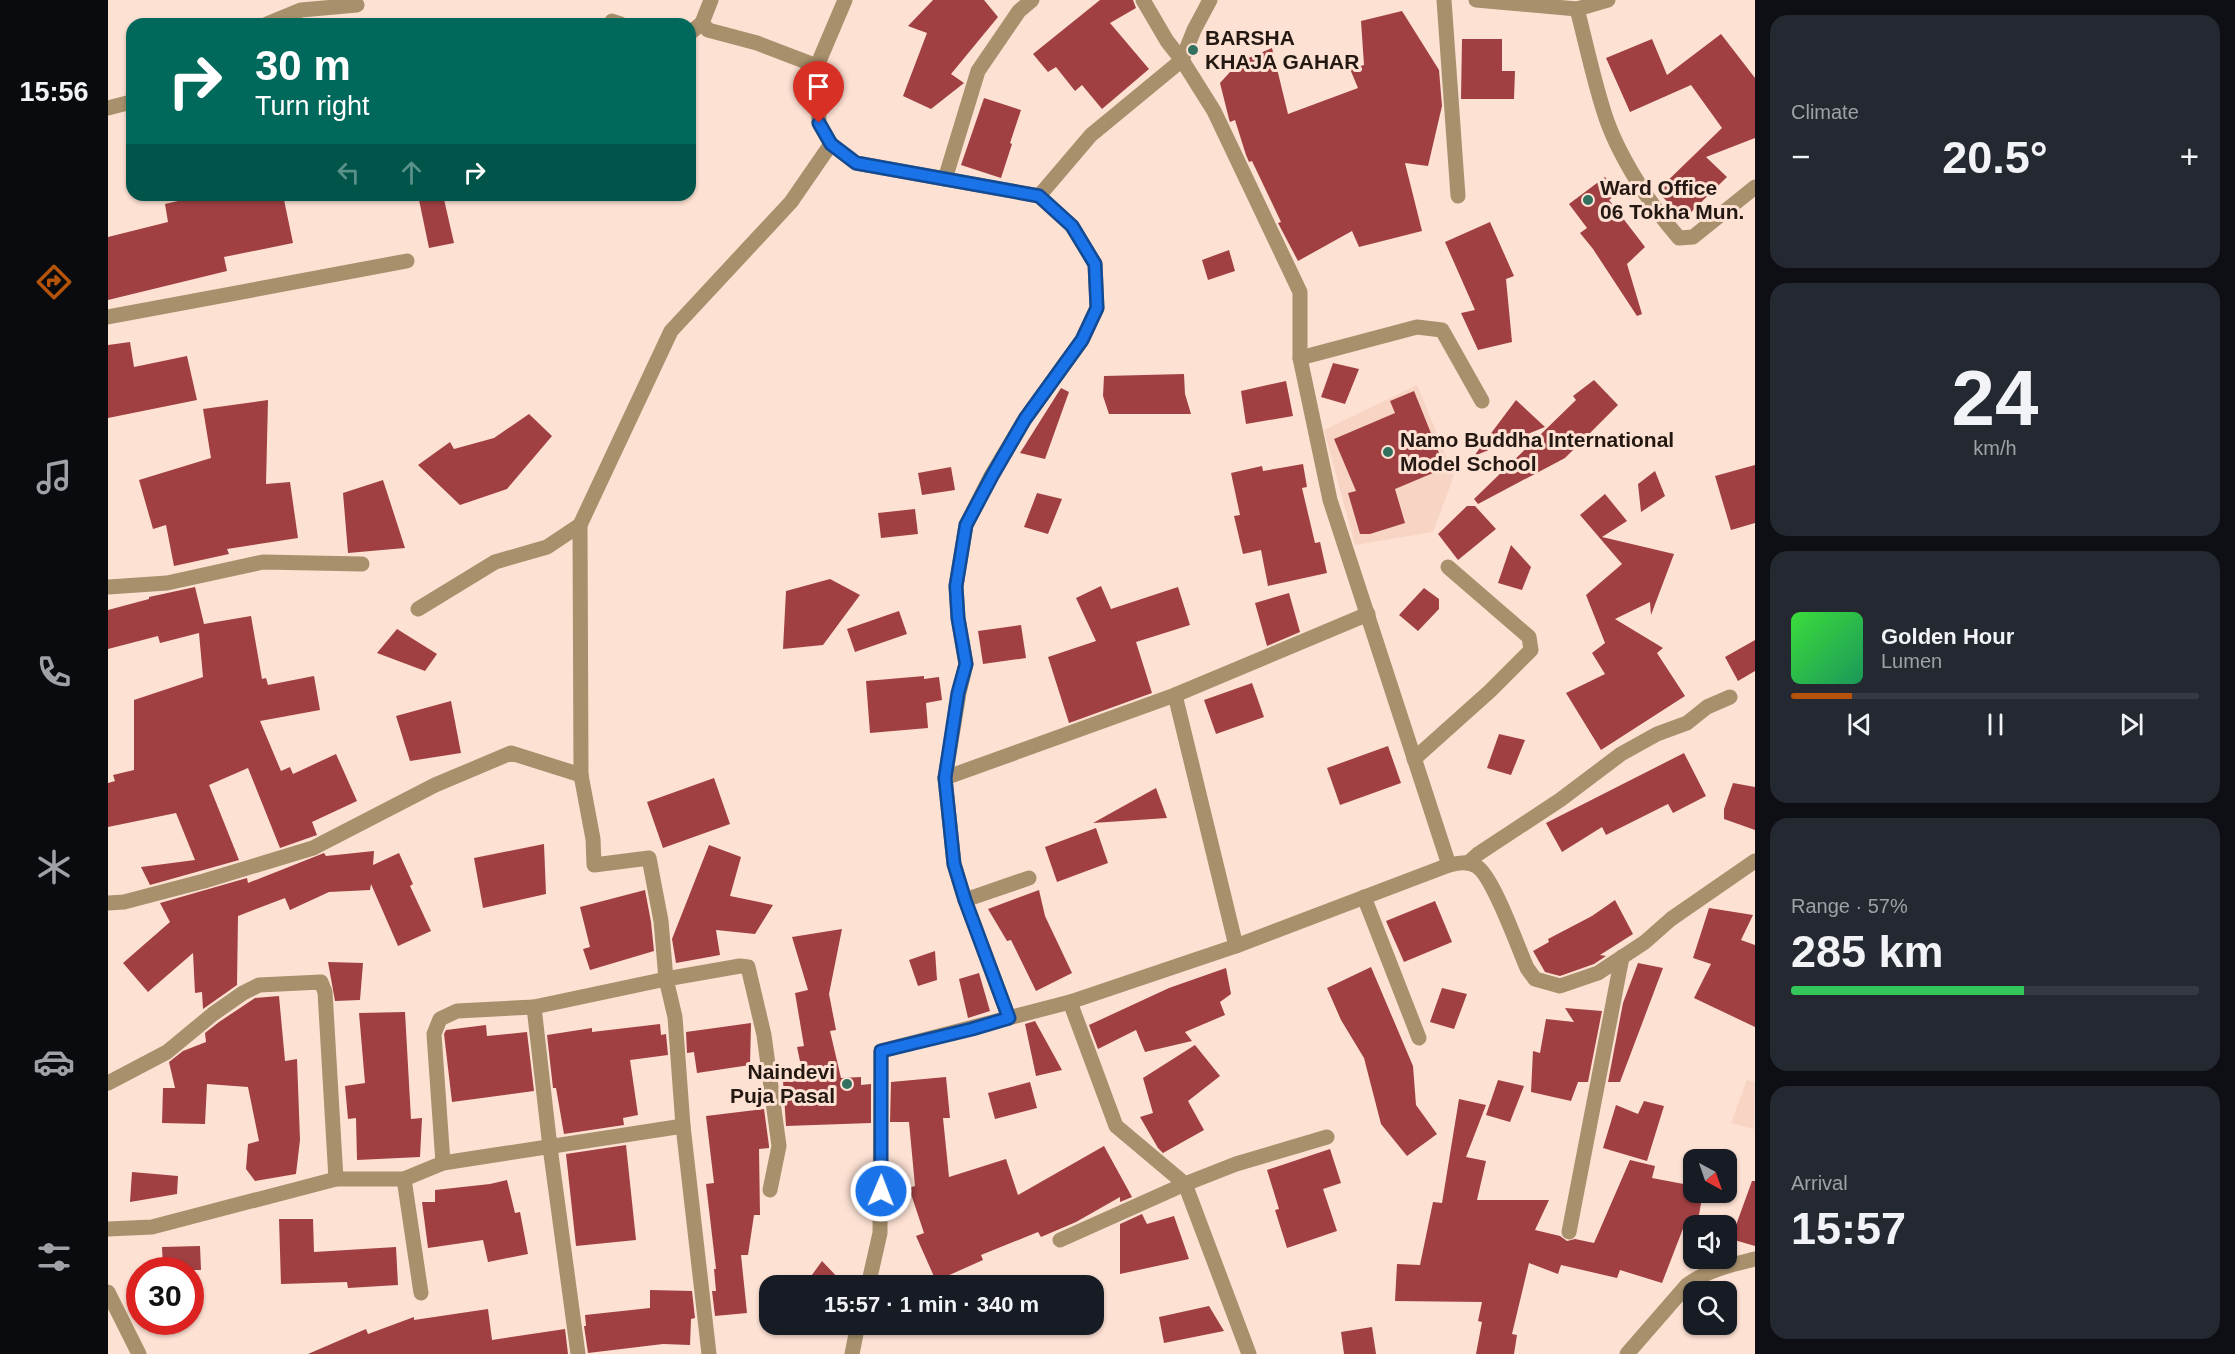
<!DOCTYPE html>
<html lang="en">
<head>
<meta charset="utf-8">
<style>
	body { margin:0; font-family:Helvetica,sans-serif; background:#242831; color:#f1f3f6; height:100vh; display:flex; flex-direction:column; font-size:22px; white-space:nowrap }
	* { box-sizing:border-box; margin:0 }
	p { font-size:20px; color:#9ea1a6 }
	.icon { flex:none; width:33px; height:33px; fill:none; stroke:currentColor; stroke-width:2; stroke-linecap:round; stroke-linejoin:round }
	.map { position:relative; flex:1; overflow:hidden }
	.drawer { display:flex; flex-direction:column; gap:15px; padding:15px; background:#0d0f14; width:480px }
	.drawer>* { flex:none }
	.top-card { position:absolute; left:18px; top:18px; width:570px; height:183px; border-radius:18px; box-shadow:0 2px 4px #0004; background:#00695c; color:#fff; overflow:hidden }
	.needle { width:39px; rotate:140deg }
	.fabs { position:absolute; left:1575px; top:1149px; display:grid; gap:12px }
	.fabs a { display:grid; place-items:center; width:54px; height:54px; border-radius:12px; background:#171b24; box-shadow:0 2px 4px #0004; font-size:30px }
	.speed { position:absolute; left:18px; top:1257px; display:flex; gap:12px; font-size:30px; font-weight:700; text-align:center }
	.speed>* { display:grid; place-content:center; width:78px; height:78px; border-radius:50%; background:#171b24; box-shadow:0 2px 4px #0004; line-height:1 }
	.speed .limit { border:9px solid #d22; background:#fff; color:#111 }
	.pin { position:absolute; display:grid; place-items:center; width:51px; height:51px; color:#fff; margin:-62px -26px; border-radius:50% 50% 50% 0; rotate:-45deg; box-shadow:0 0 6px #0007 }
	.pin .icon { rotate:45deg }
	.me { position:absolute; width:66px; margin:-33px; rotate:1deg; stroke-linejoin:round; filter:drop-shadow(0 0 4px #0008) }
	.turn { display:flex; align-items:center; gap:21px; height:126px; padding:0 30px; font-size:27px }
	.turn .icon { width:78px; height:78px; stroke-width:2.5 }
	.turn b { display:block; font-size:42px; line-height:51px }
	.lanes { display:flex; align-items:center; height:57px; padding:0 30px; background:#0003; justify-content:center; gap:30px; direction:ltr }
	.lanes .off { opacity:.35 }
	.big { font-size:45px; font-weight:700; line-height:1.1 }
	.drawer .card { flex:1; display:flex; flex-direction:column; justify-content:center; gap:9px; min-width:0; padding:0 21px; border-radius:18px; background:#242831 }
	.drawer .dial { align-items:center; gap:0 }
	.dial b { font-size:78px; line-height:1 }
	.song { display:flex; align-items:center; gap:18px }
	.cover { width:72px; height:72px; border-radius:9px; background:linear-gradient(135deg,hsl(120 70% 55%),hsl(150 70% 35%)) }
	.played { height:6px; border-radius:3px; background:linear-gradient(90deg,#b45309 15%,#363941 15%) }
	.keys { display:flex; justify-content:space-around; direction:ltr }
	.heat { display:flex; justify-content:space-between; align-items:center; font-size:33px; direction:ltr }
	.charge { height:9px; border-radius:4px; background:linear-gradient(90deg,#34c759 57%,#363941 0) }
	.trip { position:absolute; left:651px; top:1275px; width:345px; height:60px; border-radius:18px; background:#171b24; box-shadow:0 2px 4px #0004; font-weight:700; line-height:60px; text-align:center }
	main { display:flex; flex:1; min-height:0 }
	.menu { display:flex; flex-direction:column; width:108px; justify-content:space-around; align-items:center; background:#090b0e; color:#9ea1a6 }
	.menu .icon { width:42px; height:42px }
	.menu .current { color:#b45309 }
	.menu b { font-size:27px; color:#f1f3f6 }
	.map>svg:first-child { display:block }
	.built { fill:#f7d4c4 }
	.building { fill:#a14042 }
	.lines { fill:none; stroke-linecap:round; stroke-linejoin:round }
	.minor { stroke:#a7906b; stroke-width:15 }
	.route-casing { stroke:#114b97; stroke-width:15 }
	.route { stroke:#1a73e8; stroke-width:10 }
	.poi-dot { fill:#32715f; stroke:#fde1d3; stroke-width:2 }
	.labels { text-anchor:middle; stroke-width:6; stroke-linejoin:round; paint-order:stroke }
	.poi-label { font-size:21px; font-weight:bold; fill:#241812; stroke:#fde1d3; text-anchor:start }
</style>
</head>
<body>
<main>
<nav class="menu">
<b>15:56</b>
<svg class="icon current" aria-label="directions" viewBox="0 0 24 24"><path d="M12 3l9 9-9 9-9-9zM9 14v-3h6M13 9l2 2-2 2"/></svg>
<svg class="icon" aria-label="music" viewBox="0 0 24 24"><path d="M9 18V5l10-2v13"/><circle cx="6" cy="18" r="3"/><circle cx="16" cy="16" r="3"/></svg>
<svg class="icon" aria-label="phone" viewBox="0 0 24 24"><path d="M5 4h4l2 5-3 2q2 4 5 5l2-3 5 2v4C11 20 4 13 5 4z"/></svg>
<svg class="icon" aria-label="climate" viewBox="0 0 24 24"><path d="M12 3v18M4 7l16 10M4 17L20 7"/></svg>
<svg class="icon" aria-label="car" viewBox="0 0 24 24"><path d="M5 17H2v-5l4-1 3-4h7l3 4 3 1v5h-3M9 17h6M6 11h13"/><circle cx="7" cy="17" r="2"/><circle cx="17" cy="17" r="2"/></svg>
<svg class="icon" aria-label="filters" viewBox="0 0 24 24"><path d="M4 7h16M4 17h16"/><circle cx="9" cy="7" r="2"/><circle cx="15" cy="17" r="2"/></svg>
</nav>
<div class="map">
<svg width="1647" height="1354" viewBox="0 0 1647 1354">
	<rect width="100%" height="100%" fill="#fde1d3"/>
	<g class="built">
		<polygon points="1309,385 1346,475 1325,532 1247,545 1216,430"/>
		<polygon points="1639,1080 1647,1082 1646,1129 1623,1123"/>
	</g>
	<g class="building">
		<polygon points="825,0 876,0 890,17 843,74 856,83 823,109 795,96 819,33 800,26"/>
		<polygon points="992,0 1025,0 1028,8 1002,23 1041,69 994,109 974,85 967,91 948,67 940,72 925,54"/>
		<polygon points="1294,11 1331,70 1334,106 1320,166 1297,163 1314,231 1251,247 1244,231 1190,261 1170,223 1173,222 1144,161 1141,162 1138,155 1127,120 1122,122 1121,119 1112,83 1131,62 1164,48 1180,114 1250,88 1242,69 1256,65 1253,21"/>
		<polygon points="1613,34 1647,78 1647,138 1598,157 1619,177 1576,219 1549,191 1614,128 1583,85 1522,112 1498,58 1544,39 1559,75"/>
		<polygon points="1354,39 1394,39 1394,71 1407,71 1406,99 1353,99"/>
		<polygon points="876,98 913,110 902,143 904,144 893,178 853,165"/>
		<polygon points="1497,177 1510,193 1501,200 1537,247 1519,264 1534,314 1529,316 1485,249 1472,233 1479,228 1461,204"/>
		<polygon points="96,195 175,195 185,243 116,257 119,271 0,300 0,237 60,222 57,204"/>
		<polygon points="310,195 335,195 346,243 321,248"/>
		<polygon points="1382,222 1406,276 1398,279 1404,342 1370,350 1353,313 1367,310 1337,242"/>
		<polygon points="1121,250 1127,271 1100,280 1094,260"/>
		<polygon points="22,342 26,367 79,356 89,400 0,418 0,345"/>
		<polygon points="1225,363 1251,369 1237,404 1213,397"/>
		<polygon points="1076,374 1077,394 1083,414 1001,414 995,396 996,376"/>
		<polygon points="1486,380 1510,405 1457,458 1370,504 1366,499 1468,400 1465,396"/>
		<polygon points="1178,381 1185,416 1138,424 1133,391"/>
		<polygon points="953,388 961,392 937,459 912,453"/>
		<polygon points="1306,391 1337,468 1287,489 1297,523 1262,534 1252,534 1240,493 1248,491 1226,439 1287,413 1282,401"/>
		<polygon points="160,400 158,484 182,482 190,538 119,549 121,554 66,566 58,525 45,529 31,480 103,458 95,409"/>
		<polygon points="1408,400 1437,427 1366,456"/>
		<polygon points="421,414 444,436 399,489 352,505 310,465 342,442 346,449 386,438"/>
		<polygon points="1195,464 1199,487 1194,488 1207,543 1212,542 1219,573 1160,586 1153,550 1135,554 1126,516 1132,515 1123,473 1154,466 1155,471"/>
		<polygon points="1647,465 1647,523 1623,530 1607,476"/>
		<polygon points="843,467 847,490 814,495 810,473"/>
		<polygon points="1547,471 1557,496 1533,512 1530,484"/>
		<polygon points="275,480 297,548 240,553 235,493"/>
		<polygon points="929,493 954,499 940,534 916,527"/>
		<polygon points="1497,494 1519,521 1494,537 1566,554 1543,615 1542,602 1507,619 1555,648 1549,653 1577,696 1493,750 1458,693 1497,674 1484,653 1497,643 1478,595 1514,564 1472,515"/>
		<polygon points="1359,506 1367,506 1388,529 1350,560 1330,534"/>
		<polygon points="807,509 810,534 773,538 770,513"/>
		<polygon points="1403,545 1423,567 1414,590 1390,583"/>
		<polygon points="722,579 752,595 715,645 675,649 678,591"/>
		<polygon points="993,586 1003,609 1070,587 1082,625 1028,642 1044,693 961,723 940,657 988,641 968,598"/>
		<polygon points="87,587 96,624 143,616 154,679 158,678 160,685 206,676 212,710 152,721 173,771 182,767 185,774 228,754 249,801 204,822 209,835 172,848 140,768 101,785 131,860 42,885 33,867 87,860 68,813 0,827 0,783 7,781 5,775 26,770 26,700 95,677 91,633 52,643 50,636 0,649 0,610 41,599 41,597"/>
		<polygon points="1316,588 1331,599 1331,609 1310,631 1291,615"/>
		<polygon points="1181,593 1192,632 1159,646 1147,603"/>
		<polygon points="791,611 799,634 747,652 739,629"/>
		<polygon points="913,625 918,658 875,664 870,631"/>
		<polygon points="289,629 329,654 317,671 269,653"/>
		<polygon points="1647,640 1647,671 1630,681 1617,657"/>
		<polygon points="816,676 816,679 831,677 834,700 818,703 820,728 762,733 758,681"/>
		<polygon points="1144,683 1156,717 1108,734 1096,700"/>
		<polygon points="343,701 353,753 302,761 288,716"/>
		<polygon points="1391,734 1417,740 1403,775 1379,768"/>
		<polygon points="1280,746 1293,783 1232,805 1219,768"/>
		<polygon points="1576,753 1598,796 1565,813 1560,804 1498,835 1494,827 1454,852 1438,823"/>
		<polygon points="606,778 622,824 555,848 539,802"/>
		<polygon points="1625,783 1647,787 1647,830 1616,819 1616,809"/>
		<polygon points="1048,788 1059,818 985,823"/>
		<polygon points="988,828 1000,863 949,882 937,847"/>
		<polygon points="436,844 438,894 375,908 366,858"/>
		<polygon points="601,845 633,857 622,896 665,905 647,934 608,930 612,955 568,963 564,939"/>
		<polygon points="266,851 265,865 291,853 305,884 302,886 323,931 290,946 263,884 262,890 221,892 182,910 177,898 130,916 129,985 95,1009 94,992 87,993 85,953 40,992 15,963 62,922 52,903 139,878 140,883 216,853 218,856"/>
		<polygon points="537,890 543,922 546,951 482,970 475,949 482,947 472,907"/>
		<polygon points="931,890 937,916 964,973 928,991 903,940 899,941 880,909"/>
		<polygon points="1507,900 1525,934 1492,955 1498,956 1486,964 1452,976 1437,972 1425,951 1441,942 1440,939 1484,916"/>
		<polygon points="1327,901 1344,942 1296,962 1278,921"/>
		<polygon points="1601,908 1645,915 1633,940 1647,945 1647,1027 1586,998 1603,964 1585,958"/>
		<polygon points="734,929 721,994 728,1030 722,1031 733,1078 753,1077 753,1085 763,1084 763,1123 678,1126 675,1081 696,1080 689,1047 696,1046 687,993 700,990 684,937"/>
		<polygon points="827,951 829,980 810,986 801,960"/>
		<polygon points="220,962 255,963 252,1000 227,1001"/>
		<polygon points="1530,963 1555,968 1512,1082 1500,1082 1515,1003"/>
		<polygon points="1263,967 1305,1066 1308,1105 1329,1134 1299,1156 1273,1124 1256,1058 1233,1020 1219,988"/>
		<polygon points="1118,968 1123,994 1112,1002 1117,1015 1077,1032 1084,1041 1037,1052 1028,1030 990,1049 981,1025 1061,988"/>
		<polygon points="871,973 882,1011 860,1018 851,979"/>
		<polygon points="1334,988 1359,994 1346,1029 1322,1022"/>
		<polygon points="171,996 177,1061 189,1059 192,1140 188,1174 147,1181 138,1169 140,1144 151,1141 140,1087 99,1084 97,1124 54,1123 55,1088 67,1088 61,1062 75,1051 98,1042 97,1033 111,1022 147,998"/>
		<polygon points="1457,1008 1494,1011 1480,1082 1470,1082 1463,1101 1423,1092 1425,1051 1432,1053 1438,1019 1466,1022"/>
		<polygon points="297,1012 303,1119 314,1118 312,1157 249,1160 248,1118 240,1119 237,1086 257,1083 251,1013"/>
		<polygon points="927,1021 954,1070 928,1076 917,1024"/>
		<polygon points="643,1023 642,1065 589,1073 586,1052 579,1053 578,1032"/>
		<polygon points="552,1024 553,1035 558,1034 560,1055 522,1060 530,1115 515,1118 516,1125 456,1134 448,1088 445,1088 439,1035 484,1028 484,1032"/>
		<polygon points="378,1025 379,1036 419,1032 426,1091 344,1102 336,1034 338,1030"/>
		<polygon points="1087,1045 1112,1076 1080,1101 1096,1130 1055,1153 1050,1148 1032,1117 1045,1113 1035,1078"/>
		<polygon points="838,1077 842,1118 835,1118 841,1177 898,1159 910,1195 996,1146 1024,1197 1012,1202 1012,1197 968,1222 933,1237 930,1232 873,1255 875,1260 828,1281 808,1236 816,1233 801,1188 807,1186 801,1122 782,1122 783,1082"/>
		<polygon points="1390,1080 1416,1086 1402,1122 1378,1115"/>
		<polygon points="922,1082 929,1108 887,1119 880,1093"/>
		<polygon points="1351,1099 1378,1105 1358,1157 1378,1161 1369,1200 1441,1200 1427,1230 1452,1236 1459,1241 1467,1239 1486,1243 1522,1160 1547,1166 1544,1178 1586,1186 1586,1192 1595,1192 1589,1226 1586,1226 1586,1228 1576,1226 1554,1283 1512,1270 1509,1278 1453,1265 1450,1274 1421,1263 1404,1334 1409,1335 1406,1354 1368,1354 1374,1322 1370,1321 1374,1302 1287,1301 1289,1264 1312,1265 1325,1202 1334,1203"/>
		<polygon points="1536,1101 1556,1106 1539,1161 1495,1148 1508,1105 1530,1114"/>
		<polygon points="656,1109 661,1146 661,1148 651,1149 652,1215 646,1215 640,1255 633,1255 639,1313 607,1316 604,1291 608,1291 606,1269 608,1269 598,1184 606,1183 598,1116"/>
		<polygon points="518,1145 528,1240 468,1246 458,1154"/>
		<polygon points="1222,1149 1233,1183 1215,1189 1229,1231 1179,1248 1167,1210 1171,1209 1159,1170"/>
		<polygon points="24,1172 70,1176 69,1194 22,1202"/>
		<polygon points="399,1180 407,1213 412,1212 420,1254 380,1262 375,1240 320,1248 314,1202 327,1202 327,1190 382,1184"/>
		<polygon points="1644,1181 1647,1181 1647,1246 1623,1239"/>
		<polygon points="1034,1214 1039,1224 1066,1216 1081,1259 1012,1274 1012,1224"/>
		<polygon points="171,1219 205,1219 206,1252 288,1247 290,1285 240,1288 239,1282 173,1284"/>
		<polygon points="92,1246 93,1270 55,1270 54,1247"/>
		<polygon points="714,1261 735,1283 734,1286 696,1286"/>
		<polygon points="542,1290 584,1291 587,1318 583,1319 582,1345 555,1344 480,1353 476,1326 478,1326 477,1315 542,1308"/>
		<polygon points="1101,1306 1116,1331 1056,1343 1051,1317"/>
		<polygon points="380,1309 384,1340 457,1329 460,1354 200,1354 258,1329 260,1334 306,1317 306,1320"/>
		<polygon points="1264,1327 1268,1354 1236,1354 1233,1332"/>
	</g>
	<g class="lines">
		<g class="minor">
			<polyline points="603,0 594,23 600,30 649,43 709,66 711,123 723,144 748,163 931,196 983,135 1074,60 1106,111 1192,292 1192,358 1222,500 1341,865"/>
			<polyline points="1035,0 1059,41 1074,60"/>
			<polyline points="1336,0 1350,196"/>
			<polyline points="1368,0 1469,9 1500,0"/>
			<path d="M1469,9C1478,43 1485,78 1496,112C1509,154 1542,205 1571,238L1585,237L1647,187"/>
			<polyline points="504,21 513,24"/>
			<polyline points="159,24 193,10 249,5"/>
			<polyline points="582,33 594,23"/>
			<polyline points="1074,60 1086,30 1102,0"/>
			<polyline points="709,66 737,0"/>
			<polyline points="0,108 23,102 24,100"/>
			<polyline points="837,179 870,71 911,11 924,0"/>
			<polyline points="0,317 299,261"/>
			<polyline points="1192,358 1309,327 1334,330 1374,401"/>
			<polyline points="472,525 473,775"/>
			<polyline points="0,587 59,583 155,562 254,564"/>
			<polyline points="310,609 387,562 439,547 472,525 563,331 683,202 723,144"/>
			<polyline points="1067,695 1128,946"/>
			<polyline points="1306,759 1382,691 1423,650 1421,637 1340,567"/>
			<polyline points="837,778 1067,695 1260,614"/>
			<polyline points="1360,863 1370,854 1452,800 1513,754 1549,734 1579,723 1599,707 1622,697"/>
			<polyline points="1256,897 1311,1038"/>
			<polyline points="857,900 921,878"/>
			<polyline points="0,903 16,902 96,881 205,848 327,785 403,753 473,775 485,839 486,865 541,858 553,921 558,979 632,966 640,967 656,1035 671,1146 662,1190"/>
			<polyline points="962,1002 1008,1126 1077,1184 1141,1354"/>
			<polyline points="901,1018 857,900 846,864 837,778 851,693 858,664 850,618 848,586 858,525 883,476 917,419 974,340 989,308 987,264 964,226 931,196"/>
			<polyline points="0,1083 59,1052 105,1014 135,993 151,985 213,982 217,992 228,1179"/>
			<polyline points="335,1163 326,1034 332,1019 349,1011 426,1007"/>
			<polyline points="296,1179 313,1293"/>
			<polyline points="0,1229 44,1227 228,1179 296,1179 335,1163 575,1126"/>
			<polyline points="1461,1232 1514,957"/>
			<polyline points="952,1240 1077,1184 1128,1164 1219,1137"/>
			<path d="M760,1286L772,1233L773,1051L962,1002L1128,946L1341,865C1350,863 1359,861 1368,866C1385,875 1410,948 1419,968L1427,979L1452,986L1490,973L1537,942L1563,919L1647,861"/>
			<polyline points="0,1292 31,1354"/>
			<polyline points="470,1354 442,1147 426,1007 558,979 567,1017 575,1126 601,1354"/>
			<polyline points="744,1354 750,1324"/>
			<path d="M1519,1354L1579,1285C1599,1270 1623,1265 1647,1259"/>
		</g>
	</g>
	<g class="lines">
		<defs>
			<polyline id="route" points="711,123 723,144 748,163 931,196 964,226 987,264 989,308 974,340 917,419 884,476 858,525 848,586 850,618 858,664 850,693 837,778 846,864 857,900 901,1018 864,1029 773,1051 773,1191"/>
		</defs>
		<use href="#route" class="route-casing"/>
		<use href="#route" class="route"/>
	</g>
	<g class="poi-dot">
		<circle cx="1085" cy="50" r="6"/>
		<circle cx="1480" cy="200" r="6"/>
		<circle cx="1280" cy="452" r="6"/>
		<circle cx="739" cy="1084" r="6"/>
	</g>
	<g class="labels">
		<g class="poi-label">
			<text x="1097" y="45">BARSHA<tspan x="1097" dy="24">KHAJA GAHAR</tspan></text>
			<text x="1492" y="195">Ward Office<tspan x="1492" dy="24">06 Tokha Mun.</tspan></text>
			<text x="1292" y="447">Namo Buddha International<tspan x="1292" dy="24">Model School</tspan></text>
			<text x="727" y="1079" text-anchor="end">Naindevi<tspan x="727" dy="24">Puja Pasal</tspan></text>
		</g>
	</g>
</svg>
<div class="fabs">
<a><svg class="needle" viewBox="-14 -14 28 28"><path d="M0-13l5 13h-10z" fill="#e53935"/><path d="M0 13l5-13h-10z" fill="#9ea1a6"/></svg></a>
<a><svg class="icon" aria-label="sound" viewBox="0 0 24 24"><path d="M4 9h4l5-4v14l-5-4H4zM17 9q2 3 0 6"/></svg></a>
<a><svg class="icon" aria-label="search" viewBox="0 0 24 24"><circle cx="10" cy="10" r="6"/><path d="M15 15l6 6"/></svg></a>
</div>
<div class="speed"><div class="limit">30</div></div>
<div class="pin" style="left:711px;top:123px;background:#d93025"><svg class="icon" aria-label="arrive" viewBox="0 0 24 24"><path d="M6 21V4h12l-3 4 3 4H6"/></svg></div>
<svg class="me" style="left:773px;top:1191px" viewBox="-20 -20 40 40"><circle r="17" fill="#1a73e8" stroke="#fff" stroke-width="3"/><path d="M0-11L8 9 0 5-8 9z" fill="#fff"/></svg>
<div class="trip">15:57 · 1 min · 340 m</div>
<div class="top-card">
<div class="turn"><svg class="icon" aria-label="right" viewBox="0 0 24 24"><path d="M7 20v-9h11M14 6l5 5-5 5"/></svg><div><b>30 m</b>Turn right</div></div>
<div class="lanes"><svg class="icon off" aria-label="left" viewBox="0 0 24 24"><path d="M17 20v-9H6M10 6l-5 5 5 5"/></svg><svg class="icon off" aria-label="ahead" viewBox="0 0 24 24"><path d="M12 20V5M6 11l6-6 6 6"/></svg><svg class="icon" aria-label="right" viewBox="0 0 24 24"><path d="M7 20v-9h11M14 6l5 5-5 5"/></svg></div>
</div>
</div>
<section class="drawer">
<div class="card"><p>Climate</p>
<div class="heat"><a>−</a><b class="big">20.5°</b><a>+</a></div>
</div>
<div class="card dial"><b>24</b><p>km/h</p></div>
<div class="card">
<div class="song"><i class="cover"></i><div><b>Golden Hour</b><p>Lumen</p></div></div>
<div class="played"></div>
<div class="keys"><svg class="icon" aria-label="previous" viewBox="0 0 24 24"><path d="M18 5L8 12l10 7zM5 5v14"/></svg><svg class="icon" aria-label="pause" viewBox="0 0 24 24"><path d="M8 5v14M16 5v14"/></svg><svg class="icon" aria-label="next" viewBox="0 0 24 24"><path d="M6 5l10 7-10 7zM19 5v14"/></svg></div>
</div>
<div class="card"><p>Range · 57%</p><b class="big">285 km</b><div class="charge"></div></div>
<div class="card"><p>Arrival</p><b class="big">15:57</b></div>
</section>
</main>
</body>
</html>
